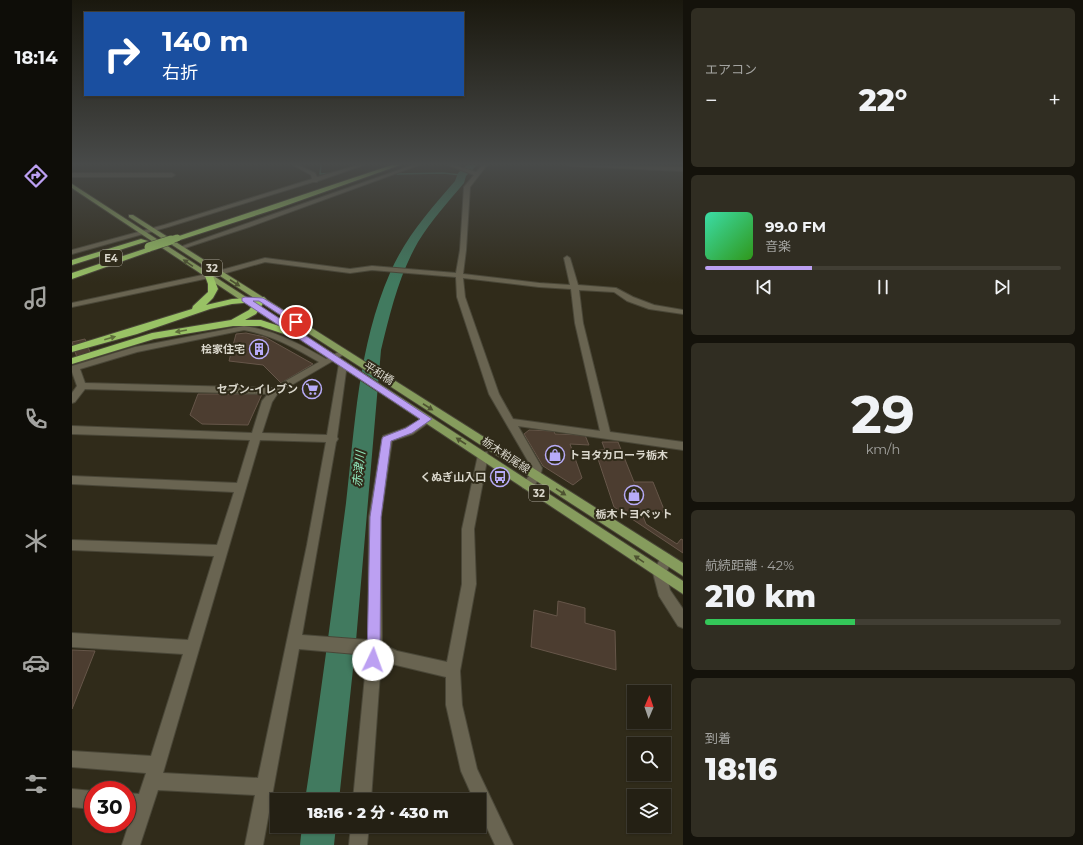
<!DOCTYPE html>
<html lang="ja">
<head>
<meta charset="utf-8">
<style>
	body { margin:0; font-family:Montserrat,"Noto Sans JP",sans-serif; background:#302d22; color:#f1f3f6; height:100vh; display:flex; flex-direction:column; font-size:15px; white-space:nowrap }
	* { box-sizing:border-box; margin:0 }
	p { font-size:13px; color:#a3a3a0 }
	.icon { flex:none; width:22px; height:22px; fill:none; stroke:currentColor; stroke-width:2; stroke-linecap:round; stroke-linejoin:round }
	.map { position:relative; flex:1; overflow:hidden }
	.details { display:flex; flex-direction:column; gap:8px; padding:8px; background:#14120b; width:400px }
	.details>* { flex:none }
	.guide { position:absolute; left:12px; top:12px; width:380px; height:84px; border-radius:0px; box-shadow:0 1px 3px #0004,0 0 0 1px #413e34; background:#1a4fa0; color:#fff; overflow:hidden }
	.needle { width:26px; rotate:2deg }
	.controls { position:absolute; left:555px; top:685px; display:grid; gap:8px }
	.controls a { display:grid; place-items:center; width:44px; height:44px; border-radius:0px; background:#242014; box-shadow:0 1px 3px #0004,0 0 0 1px #413e34; font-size:20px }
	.speed { position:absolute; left:12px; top:781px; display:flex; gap:8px; font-size:20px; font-weight:700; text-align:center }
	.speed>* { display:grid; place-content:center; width:52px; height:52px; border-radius:50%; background:#242014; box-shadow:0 1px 3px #0004,0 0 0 1px #413e34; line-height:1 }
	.speed .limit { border:6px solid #d22; background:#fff; color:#111 }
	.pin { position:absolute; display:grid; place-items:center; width:34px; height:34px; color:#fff; margin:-17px; border:2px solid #fff; border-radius:50%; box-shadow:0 1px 4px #0007 }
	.me { position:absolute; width:44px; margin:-22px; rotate:3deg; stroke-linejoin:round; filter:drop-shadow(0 0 3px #0008) }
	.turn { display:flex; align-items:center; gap:14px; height:84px; padding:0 12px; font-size:18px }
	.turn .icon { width:52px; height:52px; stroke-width:2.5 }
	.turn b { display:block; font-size:28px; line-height:34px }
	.big { font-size:30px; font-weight:800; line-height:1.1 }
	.details .card { flex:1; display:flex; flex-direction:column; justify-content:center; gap:6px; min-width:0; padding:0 14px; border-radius:6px; background:#302d22 }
	.details .dial { align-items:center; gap:0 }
	.dial b { font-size:52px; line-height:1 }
	.song { display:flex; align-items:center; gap:12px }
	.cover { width:48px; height:48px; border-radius:6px; background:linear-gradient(135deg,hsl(160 70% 55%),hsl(110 70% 35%)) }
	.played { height:4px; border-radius:2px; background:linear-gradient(90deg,#bca0f2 30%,#413e34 30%) }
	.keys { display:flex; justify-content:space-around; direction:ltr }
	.heat { display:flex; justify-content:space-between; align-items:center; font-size:22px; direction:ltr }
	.charge { height:6px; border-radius:3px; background:linear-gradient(90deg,#34c759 42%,#413e34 0) }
	.trip { position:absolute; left:198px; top:793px; width:216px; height:40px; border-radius:0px; background:#242014; box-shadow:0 1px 3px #0004,0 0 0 1px #413e34; font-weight:800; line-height:40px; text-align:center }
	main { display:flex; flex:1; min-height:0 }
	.tabs { display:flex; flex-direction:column; width:72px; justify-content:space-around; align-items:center; background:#0e0d08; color:#a3a3a0 }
	.tabs .icon { width:28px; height:28px }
	.tabs .on { color:#bca0f2 }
	.tabs b { font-size:18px; color:#f1f3f6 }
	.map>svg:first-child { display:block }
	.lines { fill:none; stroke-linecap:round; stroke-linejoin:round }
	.stream { stroke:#417a5f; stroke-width:1.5 }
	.river { fill:#417a5f; fill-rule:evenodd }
	.building { fill:#4c3d30; stroke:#665649 }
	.minor-casing { stroke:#4a4738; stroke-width:2 }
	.major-casing { stroke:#4a4738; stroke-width:2 }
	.highway-casing { stroke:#4a4738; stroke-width:2 }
	.minor { fill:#696451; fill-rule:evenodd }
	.major { fill:#869c5d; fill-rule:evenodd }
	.highway { fill:#99c265; fill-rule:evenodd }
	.highway-bridge-far1-casing { stroke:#4a4738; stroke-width:8; stroke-linecap:butt }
	.highway-bridge-casing { stroke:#4a4738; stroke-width:10; stroke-linecap:butt }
	.highway-bridge-far1 { stroke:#99c265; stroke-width:7 }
	.highway-bridge { stroke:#99c265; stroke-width:9 }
	.oneway { fill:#4e5331 }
	.oneway2 { fill:#5f6f3c }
	.route { fill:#bca0f2; stroke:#7a689d }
	.labels { text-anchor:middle; stroke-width:4; stroke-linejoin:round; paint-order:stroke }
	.shield { fill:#302b1a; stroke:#a7a397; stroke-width:1 }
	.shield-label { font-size:10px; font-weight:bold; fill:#dad7cc }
	.poi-label { font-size:11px; font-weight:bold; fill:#dad7cc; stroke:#302b1a; text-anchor:end }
	.street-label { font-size:11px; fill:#dad7cc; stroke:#302b1a }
	.water-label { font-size:12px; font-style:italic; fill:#91e9be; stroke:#302b1a }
</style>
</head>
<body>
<main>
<nav class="tabs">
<b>18:14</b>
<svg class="icon on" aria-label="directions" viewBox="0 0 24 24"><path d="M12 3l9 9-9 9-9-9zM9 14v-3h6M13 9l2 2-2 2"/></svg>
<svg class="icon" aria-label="music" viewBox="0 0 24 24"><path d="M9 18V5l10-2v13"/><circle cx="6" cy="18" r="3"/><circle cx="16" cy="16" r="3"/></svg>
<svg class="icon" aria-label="phone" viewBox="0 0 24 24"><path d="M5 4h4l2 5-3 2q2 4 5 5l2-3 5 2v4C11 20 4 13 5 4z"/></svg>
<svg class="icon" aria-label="climate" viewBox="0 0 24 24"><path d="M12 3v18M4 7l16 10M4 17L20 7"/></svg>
<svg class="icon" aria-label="car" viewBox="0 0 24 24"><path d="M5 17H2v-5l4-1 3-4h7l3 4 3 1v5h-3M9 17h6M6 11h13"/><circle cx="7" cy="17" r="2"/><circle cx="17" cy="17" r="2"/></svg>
<svg class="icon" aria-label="filters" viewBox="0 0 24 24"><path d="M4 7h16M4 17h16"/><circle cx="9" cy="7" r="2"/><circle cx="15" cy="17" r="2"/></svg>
</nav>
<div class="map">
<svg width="611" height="845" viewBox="0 0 611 845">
	<rect width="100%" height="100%" fill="#302b1a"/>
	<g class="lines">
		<g class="stream">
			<polyline points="249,165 248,174 262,173"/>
			<polyline points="325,174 371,173 389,175"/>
		</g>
		<g class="river">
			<path d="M395,165H405L394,176L392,183C376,202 359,221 346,242C327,275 318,313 309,350L284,641L267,800H233C248,701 261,602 274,503C283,426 286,346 318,273C333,238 358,210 383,181L386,173Z"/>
			<polygon points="230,826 264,826 262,845 228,845"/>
		</g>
	</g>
	<g class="building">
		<polygon points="174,333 193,337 241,364 209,383 191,365 157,361 164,334"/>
		<polygon points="13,339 21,360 7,364 0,342"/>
		<polygon points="126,394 190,394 176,425 130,424 118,415"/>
		<polygon points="457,430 482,431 483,434 513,435 517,445 498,444 510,478 501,485 471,466 452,434"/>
		<polygon points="530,442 546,442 562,482 581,482 593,512 569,511 574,524 605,544 609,539 611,540 611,553 542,507 523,450 533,450"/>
		<polygon points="486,601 513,608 513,623 543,631 544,670 459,647 462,610 485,616"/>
		<polygon points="0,650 23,651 0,709"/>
	</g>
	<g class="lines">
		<defs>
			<g id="minor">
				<polygon points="221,165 226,165 243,173 245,177 286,165 292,165 246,181 245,182 241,182 96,227 0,254 0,250 92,225 240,179 239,175"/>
				<polygon points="341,165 347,165 177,227 110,249 105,248"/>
				<path d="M376,165H382L404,172L411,165H415L398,187L394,250L391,274L467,283L498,285L492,258L495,256L498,258L506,285L544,288L561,297L582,305L611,310V314L577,309L555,301L542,292L507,290L511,323L538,432L611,442V450L446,426L470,468C469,477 462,492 451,488L449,485L459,474L460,468L417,394L385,297L384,277L300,270L278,273L193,262L137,278L0,307V303L135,274L193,258L278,269L300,266L384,273L388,250L392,187L402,175ZM391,278L467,287L499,289L503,323L528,431L441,419L427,394L393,297Z"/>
				<polygon points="496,165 611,167 611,171 498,166"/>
				<polygon points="0,173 100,173 103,175 100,177 0,177"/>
				<path d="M172,326C205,331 225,343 254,359L272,349L276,352L206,393L200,402L190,433L255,435L267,364L271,361L274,362L275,364L265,437L266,439L264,442L230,635L296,640L297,517L310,439L311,436L333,428L355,416L359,417L360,419L359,421L341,434L320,441L309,517L310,644L325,651L375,662L390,584V529L406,455L407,452H415L416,455L402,529L404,584L388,671L390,705L405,769L441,845H423L407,811V800H402L389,771L374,705V677L324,665L309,659L299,800H281L295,655L227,649L191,845H173L183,795L86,790L68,845H50L61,811H55V793L67,794L74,773L0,767V751L79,756L111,654L0,647V633L116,640L142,556L0,550V540L145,545L162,492L0,484V476L165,483L178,440L0,434V426L180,433L190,401L196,394L13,389L3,402L0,403V393L5,386L0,372V366L63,347ZM172,330C200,335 223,348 247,362L201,388L13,383L8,369L65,352ZM188,440L254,442L235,545L186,778L91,773Z"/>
				<polygon points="594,553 598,555 600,559 594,573 598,590 611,609 611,628 606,626 587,596 581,573 590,555"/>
				<polygon points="0,789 21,791 21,809 0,807"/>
				<polygon points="279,826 297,826 295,845 277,845"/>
			</g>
			<g id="major">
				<polygon points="0,184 611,581 611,594 0,188"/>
				<polygon points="57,215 61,215 611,563 611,576 57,217"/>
			</g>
			<g id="highway">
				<polygon points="320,165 328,165 207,208 108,240 101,238"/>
				<polygon points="69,239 76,241 0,265 0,260"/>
				<polygon points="78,247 85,249 0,279 0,273"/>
				<polygon points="137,273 141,276 146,289 141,298 134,305 160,299 192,297 194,299 184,314 173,320 189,320 234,335 235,337 230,340 188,326 161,326 82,339 0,364 0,358 80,333 159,320 177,310 183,302 160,304 138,309 65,334 0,352 0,346 120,309 121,306 136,292 136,284 133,276"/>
			</g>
		</defs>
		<use href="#minor" class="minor-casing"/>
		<use href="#major" class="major-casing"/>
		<use href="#highway" class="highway-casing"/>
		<use href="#minor" class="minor"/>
		<use href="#major" class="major"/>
		<use href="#highway" class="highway"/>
		<defs>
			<polyline id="highway-bridge-far1" points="96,241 105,238"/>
			<polyline id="highway-bridge" points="77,247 99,240"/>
		</defs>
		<use href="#highway-bridge-far1" class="highway-bridge-far1-casing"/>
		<use href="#highway-bridge" class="highway-bridge-casing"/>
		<use href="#highway-bridge-far1" class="highway-bridge-far1"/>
		<use href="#highway-bridge" class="highway-bridge"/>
	</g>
	<defs><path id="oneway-solid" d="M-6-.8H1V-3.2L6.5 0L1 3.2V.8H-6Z"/></defs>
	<g class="oneway">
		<use href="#oneway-solid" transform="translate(116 263) rotate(-146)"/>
		<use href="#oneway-solid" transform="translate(163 283) rotate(33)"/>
		<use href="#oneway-solid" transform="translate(356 407) rotate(33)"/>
		<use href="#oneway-solid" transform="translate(389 441) rotate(-147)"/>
		<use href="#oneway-solid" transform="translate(489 492) rotate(33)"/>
		<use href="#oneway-solid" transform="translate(567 559) rotate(-146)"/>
	</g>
	<g class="oneway2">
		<use href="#oneway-solid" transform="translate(109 331) rotate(170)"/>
		<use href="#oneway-solid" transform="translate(38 338) rotate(-16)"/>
	</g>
	<linearGradient id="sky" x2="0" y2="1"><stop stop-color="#1a180e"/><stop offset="0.58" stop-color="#484a49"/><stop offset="1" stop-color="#484a49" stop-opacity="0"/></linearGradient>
	<rect width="611" height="283" fill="url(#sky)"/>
	<polygon class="route" points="173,297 191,298 227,320 227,324 222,324 187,301 181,301 360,419 340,433 319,441 309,517 308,660 306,665 301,667 297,665 295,660 298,517 310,439 311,437 334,428 348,419 170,301 170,298"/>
	<defs>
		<symbol id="building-ring" viewBox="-11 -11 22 22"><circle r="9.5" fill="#302b1a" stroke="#b7abf8" stroke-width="1.5"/><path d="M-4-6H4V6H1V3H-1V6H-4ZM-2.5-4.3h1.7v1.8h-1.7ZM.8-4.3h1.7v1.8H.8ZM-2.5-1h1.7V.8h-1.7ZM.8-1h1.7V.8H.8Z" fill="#b7abf8"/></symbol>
		<symbol id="supermarket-ring" viewBox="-11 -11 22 22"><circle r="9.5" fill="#302b1a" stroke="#b7abf8" stroke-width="1.5"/><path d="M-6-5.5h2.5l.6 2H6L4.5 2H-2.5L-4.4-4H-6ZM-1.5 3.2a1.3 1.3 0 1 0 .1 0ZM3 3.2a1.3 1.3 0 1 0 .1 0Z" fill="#b7abf8"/></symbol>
		<symbol id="shop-ring" viewBox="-11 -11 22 22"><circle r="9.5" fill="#302b1a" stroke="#b7abf8" stroke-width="1.5"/><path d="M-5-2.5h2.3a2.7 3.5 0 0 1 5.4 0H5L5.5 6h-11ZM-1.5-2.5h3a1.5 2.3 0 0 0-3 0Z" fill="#b7abf8"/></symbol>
		<symbol id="bus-ring" viewBox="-11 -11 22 22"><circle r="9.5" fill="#302b1a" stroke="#b7abf8" stroke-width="1.5"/><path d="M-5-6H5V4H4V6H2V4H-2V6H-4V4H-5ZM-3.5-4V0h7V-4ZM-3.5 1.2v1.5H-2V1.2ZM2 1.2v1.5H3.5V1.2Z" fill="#b7abf8"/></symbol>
	</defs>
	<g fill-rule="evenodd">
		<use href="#building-ring" x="176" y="338" width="22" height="22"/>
		<use href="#supermarket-ring" x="229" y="378" width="22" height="22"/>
		<use href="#shop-ring" x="472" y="444" width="22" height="22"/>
		<use href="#bus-ring" x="417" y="466" width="22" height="22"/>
		<use href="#shop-ring" x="551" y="484" width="22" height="22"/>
	</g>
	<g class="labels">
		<g class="shield">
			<rect x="28" y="250" width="22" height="16" rx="3"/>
			<rect x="130" y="260" width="20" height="16" rx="3"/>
			<rect x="457" y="485" width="20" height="16" rx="3"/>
		</g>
		<g class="shield-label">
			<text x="39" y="262">E4</text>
			<text x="140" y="272">32</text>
			<text x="467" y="497">32</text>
		</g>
		<g class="poi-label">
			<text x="173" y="353">桧家住宅</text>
			<text x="226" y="393">セブン-イレブン</text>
			<text x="497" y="459" text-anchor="start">トヨタカローラ栃木</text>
			<text x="414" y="481">くぬぎ山入口</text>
			<text x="562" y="518" text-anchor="middle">栃木トヨペット</text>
		</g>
		<g class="street-label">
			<text transform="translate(307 373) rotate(32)" y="4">平和橋</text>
			<text transform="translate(434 455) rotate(34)" y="4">栃木粕尾線</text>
		</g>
		<g class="water-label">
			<text transform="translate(287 469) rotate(-84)" y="4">赤津川</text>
		</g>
	</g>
</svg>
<div class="controls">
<a><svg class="needle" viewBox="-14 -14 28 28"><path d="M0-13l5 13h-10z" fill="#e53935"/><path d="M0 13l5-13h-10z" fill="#a3a3a0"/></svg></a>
<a><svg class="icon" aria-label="search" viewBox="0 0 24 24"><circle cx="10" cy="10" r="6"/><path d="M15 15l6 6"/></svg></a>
<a><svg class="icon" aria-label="layers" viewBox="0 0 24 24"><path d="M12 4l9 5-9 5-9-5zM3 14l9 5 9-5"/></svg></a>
</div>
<div class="speed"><div class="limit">30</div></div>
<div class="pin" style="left:224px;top:322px;background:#d93025"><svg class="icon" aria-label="arrive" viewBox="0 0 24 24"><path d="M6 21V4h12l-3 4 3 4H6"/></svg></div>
<svg class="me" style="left:301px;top:660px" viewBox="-20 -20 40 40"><circle r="19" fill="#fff"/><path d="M0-13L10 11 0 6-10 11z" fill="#bca0f2"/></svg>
<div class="trip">18:16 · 2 分 · 430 m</div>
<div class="guide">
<div class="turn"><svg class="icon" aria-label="right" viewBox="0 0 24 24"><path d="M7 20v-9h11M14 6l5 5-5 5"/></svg><div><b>140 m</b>右折</div></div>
</div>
</div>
<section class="details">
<div class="card"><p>エアコン</p>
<div class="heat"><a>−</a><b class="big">22°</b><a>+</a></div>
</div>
<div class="card">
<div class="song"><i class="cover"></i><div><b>99.0 FM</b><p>音楽</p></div></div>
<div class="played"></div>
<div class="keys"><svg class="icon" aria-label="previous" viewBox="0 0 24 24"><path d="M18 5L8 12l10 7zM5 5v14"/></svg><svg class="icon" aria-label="pause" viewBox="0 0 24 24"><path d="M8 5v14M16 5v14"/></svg><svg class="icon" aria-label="next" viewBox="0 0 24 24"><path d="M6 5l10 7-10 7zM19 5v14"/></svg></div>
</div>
<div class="card dial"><b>29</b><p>km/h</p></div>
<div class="card"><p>航続距離 · 42%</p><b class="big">210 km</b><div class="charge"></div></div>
<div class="card"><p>到着</p><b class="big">18:16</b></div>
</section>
</main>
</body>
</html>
